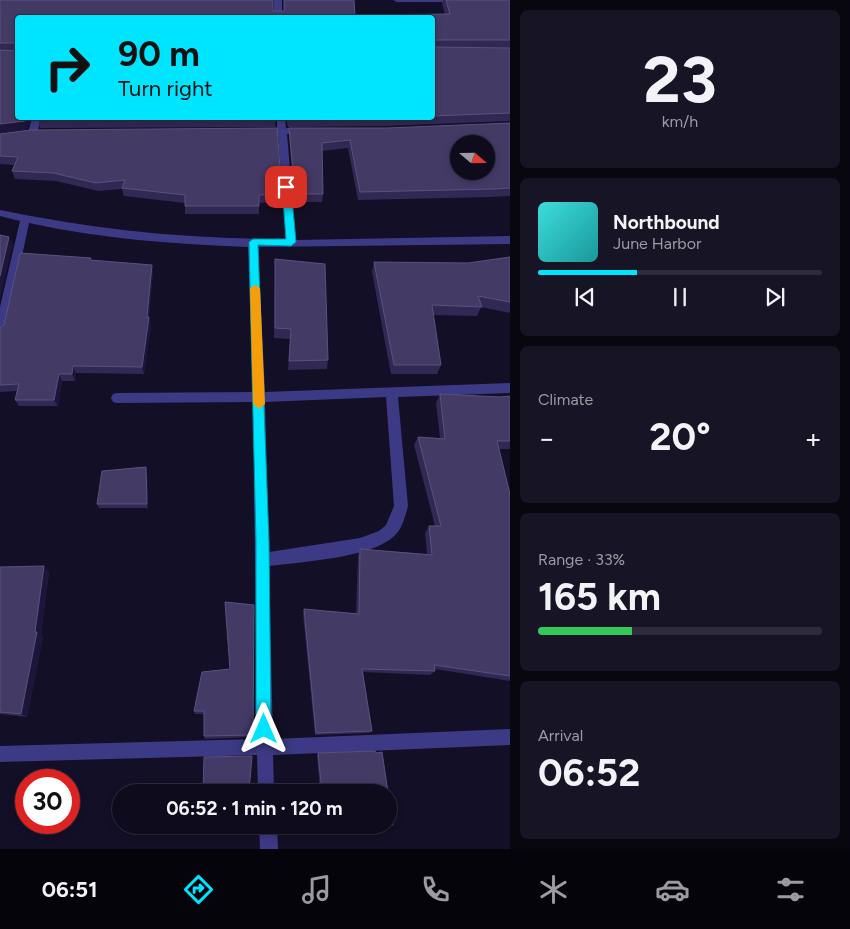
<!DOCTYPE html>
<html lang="en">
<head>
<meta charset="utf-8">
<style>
	body { margin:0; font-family:Figtree,sans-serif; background:#171425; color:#f1f3f6; height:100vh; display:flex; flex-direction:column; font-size:19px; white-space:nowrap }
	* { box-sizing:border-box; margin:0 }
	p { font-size:16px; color:#9b9ba3 }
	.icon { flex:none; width:28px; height:28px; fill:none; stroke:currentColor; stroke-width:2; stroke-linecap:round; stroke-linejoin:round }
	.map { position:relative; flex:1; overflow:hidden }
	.sheet { display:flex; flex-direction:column; gap:10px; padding:10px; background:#08060f; width:340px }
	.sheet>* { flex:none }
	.hud { position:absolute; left:15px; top:15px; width:420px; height:105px; border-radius:5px; box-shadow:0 2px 8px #0003,0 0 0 1px #2e2b3b; background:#00e5ff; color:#111; overflow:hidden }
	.needle { width:32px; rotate:110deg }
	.buttons { position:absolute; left:450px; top:135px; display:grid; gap:10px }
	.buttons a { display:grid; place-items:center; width:45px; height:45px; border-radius:50%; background:#0e0b1c; box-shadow:0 2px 8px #0003,0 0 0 1px #2e2b3b; font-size:25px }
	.speed { position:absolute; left:15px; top:769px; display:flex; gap:10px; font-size:25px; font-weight:700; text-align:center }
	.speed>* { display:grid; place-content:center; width:65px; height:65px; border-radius:50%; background:#0e0b1c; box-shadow:0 2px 8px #0003,0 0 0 1px #2e2b3b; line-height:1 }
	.speed .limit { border:8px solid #d22; background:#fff; color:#111 }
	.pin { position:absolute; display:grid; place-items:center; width:42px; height:42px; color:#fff; margin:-21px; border-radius:10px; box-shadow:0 2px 8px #0006 }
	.me { position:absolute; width:55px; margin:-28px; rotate:0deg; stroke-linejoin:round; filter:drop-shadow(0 0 4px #0008) }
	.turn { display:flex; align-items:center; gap:18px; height:105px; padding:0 20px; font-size:22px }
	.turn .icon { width:65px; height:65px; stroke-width:2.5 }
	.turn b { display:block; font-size:35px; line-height:42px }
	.big { font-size:38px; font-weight:700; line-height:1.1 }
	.sheet .card { flex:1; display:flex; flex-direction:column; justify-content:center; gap:8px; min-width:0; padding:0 18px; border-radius:8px; background:#171425 }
	.sheet .dial { align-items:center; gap:0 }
	.dial b { font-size:65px; line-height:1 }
	.song { display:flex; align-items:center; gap:15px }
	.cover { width:60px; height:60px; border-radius:8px; background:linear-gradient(135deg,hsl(180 70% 55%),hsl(180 70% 35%)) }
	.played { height:5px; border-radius:2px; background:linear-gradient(90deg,#00e5ff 35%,#2e2b3b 35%) }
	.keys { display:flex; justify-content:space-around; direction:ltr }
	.heat { display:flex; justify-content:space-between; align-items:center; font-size:28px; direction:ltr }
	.charge { height:8px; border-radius:4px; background:linear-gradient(90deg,#34c759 33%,#2e2b3b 0) }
	.trip { position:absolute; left:112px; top:784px; width:285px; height:50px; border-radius:25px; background:#0e0b1c; box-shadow:0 2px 8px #0003,0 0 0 1px #2e2b3b; font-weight:700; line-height:50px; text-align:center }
	.tab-bar { display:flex; height:80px; justify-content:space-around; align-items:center; background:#06040b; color:#9b9ba3 }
	.tab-bar .icon { width:35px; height:35px }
	.tab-bar .active { color:#00e5ff }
	.tab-bar b { font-size:22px; color:#f1f3f6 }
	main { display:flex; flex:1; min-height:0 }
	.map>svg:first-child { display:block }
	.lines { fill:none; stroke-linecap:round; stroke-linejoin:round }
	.minor { fill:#3d3a85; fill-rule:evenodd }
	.wall { fill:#312854 }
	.shaded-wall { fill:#1d163a }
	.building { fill:#433a66; stroke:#5a527e; fill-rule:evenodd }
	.route { fill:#00e5ff; stroke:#0095a6 }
	.slow { fill:#f59e0b }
</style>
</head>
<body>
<main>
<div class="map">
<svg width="510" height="849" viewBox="0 0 510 849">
	<rect width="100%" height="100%" fill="#130f26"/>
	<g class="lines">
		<g class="minor">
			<rect x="274" y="0" width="8" height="18"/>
			<polygon points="393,0 489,0 485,2 397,2"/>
			<polygon points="32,118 40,118 38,133 33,136 28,133"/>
			<path d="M277,118H285L286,128H307L312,131L307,134H287L296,240L510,236V244L258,247L265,392L510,383V393L398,397L408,506C405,517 402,530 393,537C370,558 300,562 269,566L273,739L510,729V745L273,755L274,792H258L257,755L0,762V746L257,739L253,402L117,403L113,402L111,398L113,394L117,393L253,392L248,247C174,244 101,239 29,223L6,332L0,336V307L20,221L0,216V210C96,230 187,239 286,239L278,134H262L257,131L262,128H277ZM386,397L394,506L386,525L379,531L360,538L269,552L265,402Z"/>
			<polygon points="259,825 277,825 278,849 260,849"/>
		</g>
	</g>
	<g class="wall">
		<polygon points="0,0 355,15 445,14 442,4 443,0 510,0 510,121 384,126 288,127 286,118 432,118 432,18 18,18 27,129 0,133"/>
		<polygon points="276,118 275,127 40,128 38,120"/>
		<polygon points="510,123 510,196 491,197 358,200 348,148 322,151 323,194 322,202 295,202 289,136 289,128 386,128"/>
		<polygon points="0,134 282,194 281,202 259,203 259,214 185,214 185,203 124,196 122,189 98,191 56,181 15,179 12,171 14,165 0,164"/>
		<polygon points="510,257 510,313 481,307 477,316 433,315 441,365 437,374 391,374 372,272 374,262 468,263"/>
		<polygon points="91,260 153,272 149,318 151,325 144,374 76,373 75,381 62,381 58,406 19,406 15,400 17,391 0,392 0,328"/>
		<polygon points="275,270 328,360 327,369 288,370 290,339 274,338"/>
		<polygon points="440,394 500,397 510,396 510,449 499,449 510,494 510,681 435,669 435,671 430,675 363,672 372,731 369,733 315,735 303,614 304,609 356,614 358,556 360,549 427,554 425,533 429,526 435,526 414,445 418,437 440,438 436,403"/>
		<polygon points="146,467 147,471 148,508 99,508 97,504"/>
		<polygon points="0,567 49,572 41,635 43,636 27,717 0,714"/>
		<polygon points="254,605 253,737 205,739 204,736 204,714 195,714 194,711 230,669"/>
		<polygon points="318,753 388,792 320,792 317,755"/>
		<polygon points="323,825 389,825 326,833 324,832"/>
	</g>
	<g class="shaded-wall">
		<polygon points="26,118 32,118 27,129 0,133 0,124"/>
		<polygon points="9,237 13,244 0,299 0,276"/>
		<polygon points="152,265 153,272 149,318 151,325 144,374 142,367"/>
		<polygon points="73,366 76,373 75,381 72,374"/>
		<polygon points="59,374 62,381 58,406 54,400"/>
		<polygon points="146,467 147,471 148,508 147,504"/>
		<polygon points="44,566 49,572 41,635 43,636 27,717 21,714 35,632"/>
	</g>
	<g class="building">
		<polygon points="0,0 273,0 273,11 284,11 284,0 354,0 355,15 450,14 446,0 510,0 510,40 434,40 432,41 432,18 18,18 18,118 26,118 25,121 0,124 0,50 15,51 17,45 15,43 0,43"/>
		<polygon points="432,46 433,47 510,48 510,113 432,116"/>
		<polygon points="38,118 275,118 275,119 38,120"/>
		<polygon points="288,118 395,118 288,119"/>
		<path d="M510,123V188L494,189L360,192L350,140L322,143L323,194H295L289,128H386ZM459,144H486V171H459Z"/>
		<polygon points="277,128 282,194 259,195 259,206 185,206 185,195 122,188 125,180 96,183 53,173 12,171 18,157 0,156 0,134 30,130"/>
		<polygon points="0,235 9,237 0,276"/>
		<polygon points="20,253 91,258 90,260 152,265 147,317 149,317 142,367 73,366 72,374 59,374 54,400 15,400 19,384 0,385 0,328 4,325"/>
		<polygon points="510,257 510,302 478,296 482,307 432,305 441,365 394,365 374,262 468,263"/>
		<polygon points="275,259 325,264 328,360 289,361 291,329 275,328"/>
		<polygon points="440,394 500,397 510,396 510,441 497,441 510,494 510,676 434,665 435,671 362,669 372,731 316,733 304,609 359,614 360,549 432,555 429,526 441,526 418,437 445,439"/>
		<polygon points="146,467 147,504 97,504 102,471"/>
		<polygon points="44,566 35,632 37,632 21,714 0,712 0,567"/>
		<polygon points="225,602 254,605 253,735 204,736 204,711 194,711 202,672 230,669"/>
		<polygon points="375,751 376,753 382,752 388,792 322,792 318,753"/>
		<polygon points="252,756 249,792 203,792 204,757"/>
		<polygon points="389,796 393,825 326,833 325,825 389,825"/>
		<polygon points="202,825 246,825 246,829 201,832"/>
	</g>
	<polygon class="route" points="286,184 291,187 296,242 291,246 258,245 269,542 271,729 269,734 264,736 259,734 256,729 256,542 249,242 253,239 286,239 282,187"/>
	<polygon class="slow" points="255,285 260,288 265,404 259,409 253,404 250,288"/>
</svg>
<div class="buttons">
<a><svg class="needle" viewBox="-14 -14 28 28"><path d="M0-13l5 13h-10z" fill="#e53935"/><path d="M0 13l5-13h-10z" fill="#9b9ba3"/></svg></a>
</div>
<div class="speed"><div class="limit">30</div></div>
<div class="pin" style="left:286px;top:187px;background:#d93025"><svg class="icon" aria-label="arrive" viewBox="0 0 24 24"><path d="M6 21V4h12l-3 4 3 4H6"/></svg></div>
<svg class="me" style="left:264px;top:729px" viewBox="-20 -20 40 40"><path d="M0-17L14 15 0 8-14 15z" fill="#00e5ff" stroke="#fff" stroke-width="4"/></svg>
<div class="trip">06:52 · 1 min · 120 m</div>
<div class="hud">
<div class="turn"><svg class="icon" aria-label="right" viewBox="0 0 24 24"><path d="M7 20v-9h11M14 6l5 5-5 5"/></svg><div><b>90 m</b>Turn right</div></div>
</div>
</div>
<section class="sheet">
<div class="card dial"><b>23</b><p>km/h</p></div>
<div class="card">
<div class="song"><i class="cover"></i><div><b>Northbound</b><p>June Harbor</p></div></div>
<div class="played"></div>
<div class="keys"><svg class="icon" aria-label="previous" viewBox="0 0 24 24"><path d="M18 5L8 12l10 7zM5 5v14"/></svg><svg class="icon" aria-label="pause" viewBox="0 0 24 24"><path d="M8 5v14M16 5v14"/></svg><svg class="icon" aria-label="next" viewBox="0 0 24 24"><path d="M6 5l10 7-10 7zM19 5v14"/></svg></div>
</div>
<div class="card"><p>Climate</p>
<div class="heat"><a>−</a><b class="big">20°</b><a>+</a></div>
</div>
<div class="card"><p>Range · 33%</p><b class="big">165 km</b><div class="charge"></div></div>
<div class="card"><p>Arrival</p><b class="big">06:52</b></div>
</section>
</main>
<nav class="tab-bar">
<b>06:51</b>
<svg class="icon active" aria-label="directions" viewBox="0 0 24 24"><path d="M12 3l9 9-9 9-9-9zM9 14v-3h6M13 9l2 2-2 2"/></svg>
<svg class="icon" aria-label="music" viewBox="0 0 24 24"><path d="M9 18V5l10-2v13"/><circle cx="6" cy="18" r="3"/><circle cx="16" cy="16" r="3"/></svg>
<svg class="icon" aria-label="phone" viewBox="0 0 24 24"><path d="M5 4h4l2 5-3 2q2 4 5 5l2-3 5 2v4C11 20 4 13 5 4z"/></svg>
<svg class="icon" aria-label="climate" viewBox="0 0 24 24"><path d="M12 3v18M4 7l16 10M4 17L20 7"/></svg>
<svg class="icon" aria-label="car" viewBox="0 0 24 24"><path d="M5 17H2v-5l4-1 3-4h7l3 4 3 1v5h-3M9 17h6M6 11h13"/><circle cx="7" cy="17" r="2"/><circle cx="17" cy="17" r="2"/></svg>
<svg class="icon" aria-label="filters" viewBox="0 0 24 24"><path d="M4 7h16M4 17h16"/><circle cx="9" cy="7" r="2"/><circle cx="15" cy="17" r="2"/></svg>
</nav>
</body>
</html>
